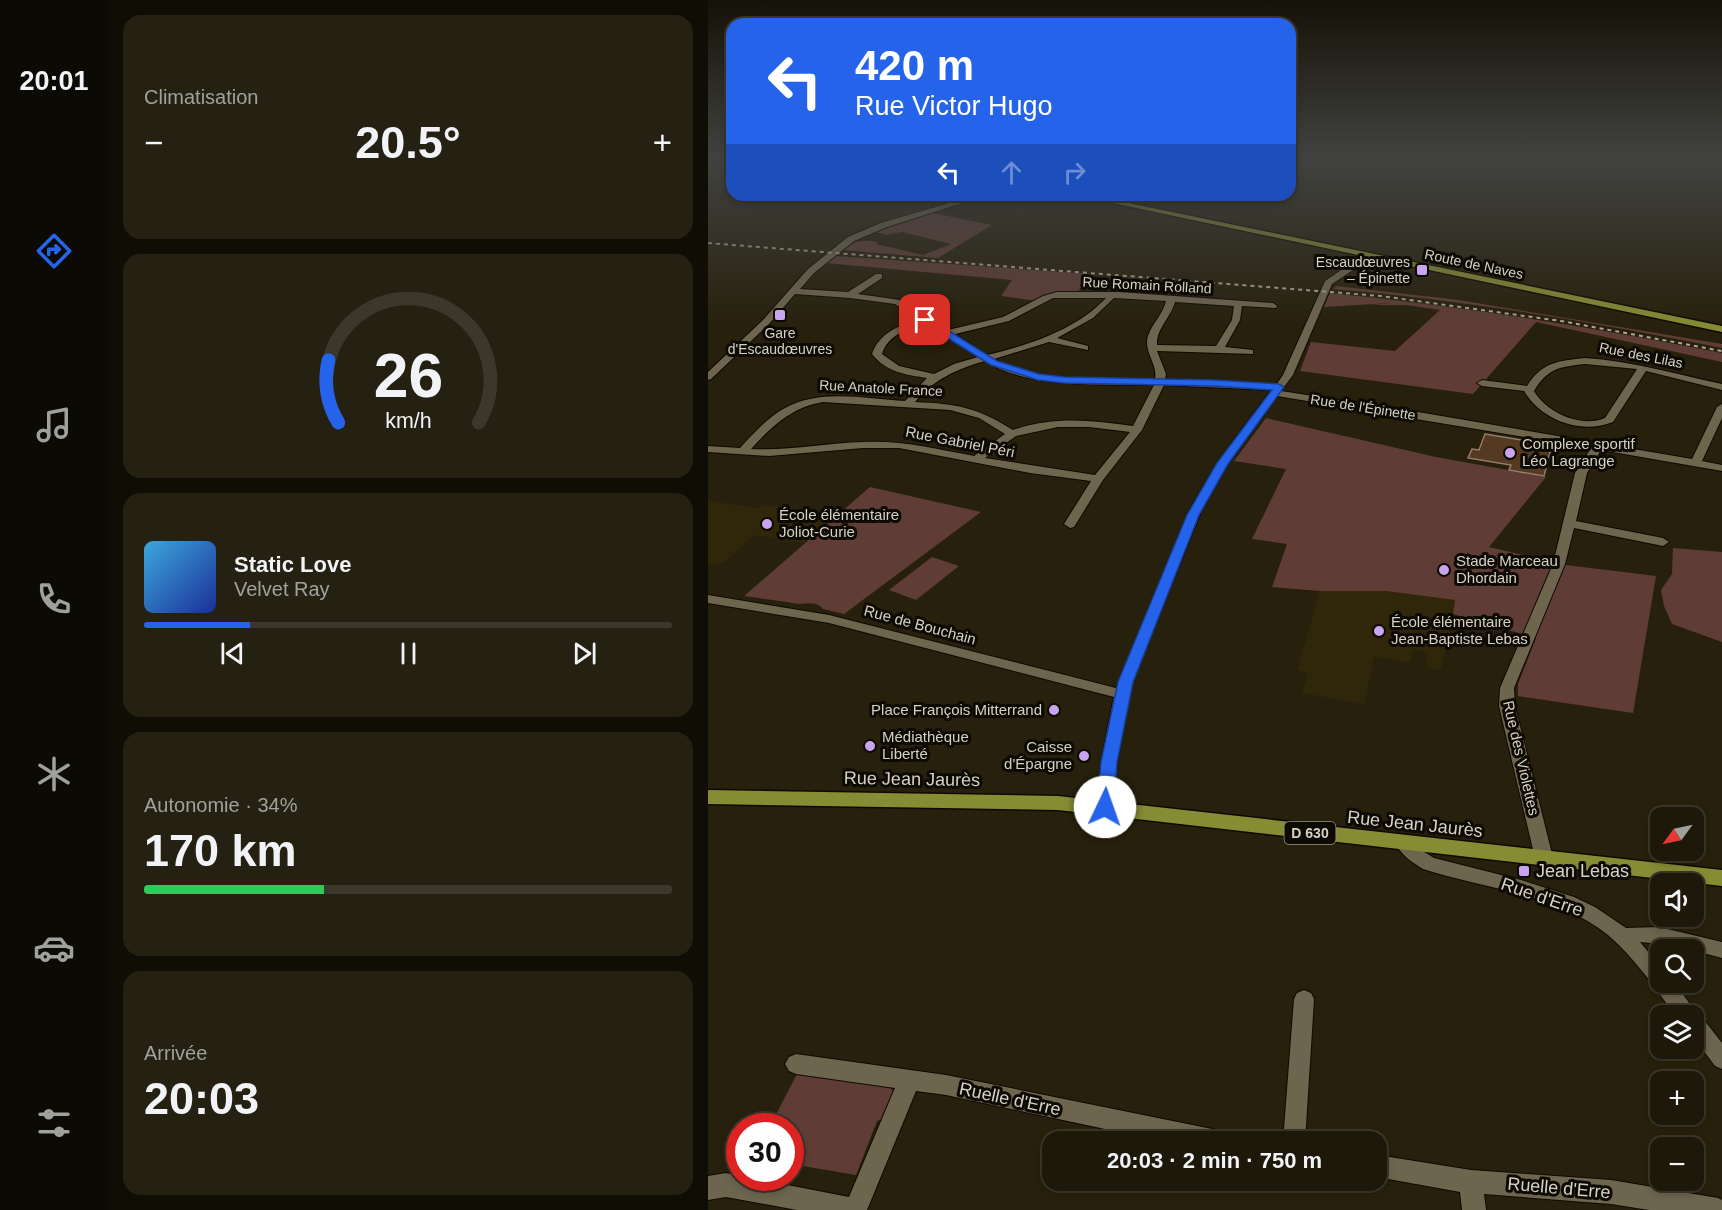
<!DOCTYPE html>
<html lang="fr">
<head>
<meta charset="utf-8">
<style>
	body { margin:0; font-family:Arial,sans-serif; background:#252112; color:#f1f3f6; height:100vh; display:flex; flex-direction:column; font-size:22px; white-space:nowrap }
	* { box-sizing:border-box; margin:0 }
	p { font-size:20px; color:#a0a09c }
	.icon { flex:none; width:33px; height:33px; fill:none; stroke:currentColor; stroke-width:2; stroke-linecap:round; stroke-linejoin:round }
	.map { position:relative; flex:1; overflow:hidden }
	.sheet { display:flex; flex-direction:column; gap:15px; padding:15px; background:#100d05; width:600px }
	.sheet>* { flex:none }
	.top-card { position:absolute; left:18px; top:18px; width:570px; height:183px; border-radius:18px; box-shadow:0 3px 9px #0003,0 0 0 2px #3b372a; background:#2563eb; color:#fff; overflow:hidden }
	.needle { width:39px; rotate:237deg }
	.controls { position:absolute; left:942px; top:807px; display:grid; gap:12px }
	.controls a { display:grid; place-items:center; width:54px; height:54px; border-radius:12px; background:#1d1809; box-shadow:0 3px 9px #0003,0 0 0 2px #3b372a; font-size:30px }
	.speed { position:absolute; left:18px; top:1113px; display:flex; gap:12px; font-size:30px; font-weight:700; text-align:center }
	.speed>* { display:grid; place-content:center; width:78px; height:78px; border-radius:50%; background:#1d1809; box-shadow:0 3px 9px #0003,0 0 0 2px #3b372a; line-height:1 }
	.speed .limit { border:9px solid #d22; background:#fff; color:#111 }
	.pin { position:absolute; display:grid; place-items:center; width:51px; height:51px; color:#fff; margin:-26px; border-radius:12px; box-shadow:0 3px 9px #0006 }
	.me { position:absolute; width:66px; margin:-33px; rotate:3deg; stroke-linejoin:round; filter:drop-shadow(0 0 4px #0008) }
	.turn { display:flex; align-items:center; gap:21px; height:126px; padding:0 30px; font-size:27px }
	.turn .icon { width:78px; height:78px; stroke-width:2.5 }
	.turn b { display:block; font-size:42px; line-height:51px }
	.lanes { display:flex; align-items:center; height:57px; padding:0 30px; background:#0003; justify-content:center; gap:30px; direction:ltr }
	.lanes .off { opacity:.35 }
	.big { font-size:45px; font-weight:700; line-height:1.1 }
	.sheet .tile { flex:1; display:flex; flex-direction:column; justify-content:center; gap:9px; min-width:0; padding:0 21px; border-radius:18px; background:#252112 }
	.sheet .dial { align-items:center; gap:0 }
	.dial svg { height:156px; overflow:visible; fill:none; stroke:#3b372a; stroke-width:7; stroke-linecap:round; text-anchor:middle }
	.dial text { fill:#f1f3f6; stroke:none }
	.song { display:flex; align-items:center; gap:18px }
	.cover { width:72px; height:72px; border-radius:9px; background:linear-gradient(135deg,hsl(200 70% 55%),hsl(230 70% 35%)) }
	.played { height:6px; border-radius:3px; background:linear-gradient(90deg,#2563eb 20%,#3b372a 20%) }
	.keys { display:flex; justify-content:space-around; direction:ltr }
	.heat { display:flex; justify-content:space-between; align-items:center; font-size:33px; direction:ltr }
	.charge { height:9px; border-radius:4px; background:linear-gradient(90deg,#34c759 34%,#3b372a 0) }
	.trip { position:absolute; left:334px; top:1131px; width:345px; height:60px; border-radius:18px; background:#1d1809; box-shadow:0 3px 9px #0003,0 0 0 2px #3b372a; font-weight:700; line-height:60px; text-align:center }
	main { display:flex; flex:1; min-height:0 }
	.dock { display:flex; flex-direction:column; width:108px; justify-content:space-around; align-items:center; background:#0c0a04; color:#a0a09c }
	.dock .icon { width:42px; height:42px }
	.dock .selected { color:#2563eb }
	.dock b { font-size:27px; color:#f1f3f6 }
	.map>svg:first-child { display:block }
	.built { fill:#30260a }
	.green { fill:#5f3d36 }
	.building { fill:#563921; stroke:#937e6e; stroke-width:1.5 }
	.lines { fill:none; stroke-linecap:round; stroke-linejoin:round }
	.minor-casing { stroke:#100900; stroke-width:2 }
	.major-casing { stroke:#100900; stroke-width:3 }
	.minor { fill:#6e654f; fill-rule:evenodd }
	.major { fill:#858c33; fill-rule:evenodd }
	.rail { stroke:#aaa597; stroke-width:2; stroke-dasharray:4 4; stroke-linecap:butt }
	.route { fill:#2563eb; stroke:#184099; stroke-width:1.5 }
	.poi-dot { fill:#c8a6ef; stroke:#0d0a04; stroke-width:2 }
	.labels { text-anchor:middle; stroke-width:6; stroke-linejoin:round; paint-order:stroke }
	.far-poi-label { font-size:14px; fill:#d6d1c5; stroke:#0d0a04; text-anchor:end }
	.far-street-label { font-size:14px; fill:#d6d1c5; stroke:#0d0a04 }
	.shield { fill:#0d0a04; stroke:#9a958b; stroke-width:1.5 }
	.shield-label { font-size:14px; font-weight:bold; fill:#d6d1c5 }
	.street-label { font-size:15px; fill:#d6d1c5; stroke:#0d0a04 }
	.poi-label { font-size:15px; fill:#d6d1c5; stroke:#0d0a04; text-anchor:start }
	.near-street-label { font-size:18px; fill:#d6d1c5; stroke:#0d0a04 }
	.near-poi-label { font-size:18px; fill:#d6d1c5; stroke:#0d0a04; text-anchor:start }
</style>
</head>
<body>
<main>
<nav class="dock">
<b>20:01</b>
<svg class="icon selected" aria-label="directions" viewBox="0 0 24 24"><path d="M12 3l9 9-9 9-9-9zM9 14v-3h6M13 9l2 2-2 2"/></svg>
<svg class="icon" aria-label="music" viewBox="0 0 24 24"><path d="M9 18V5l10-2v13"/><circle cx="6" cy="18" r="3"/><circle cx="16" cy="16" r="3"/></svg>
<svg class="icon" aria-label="phone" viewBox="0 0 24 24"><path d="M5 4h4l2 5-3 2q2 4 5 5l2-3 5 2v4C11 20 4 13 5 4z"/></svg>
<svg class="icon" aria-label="climate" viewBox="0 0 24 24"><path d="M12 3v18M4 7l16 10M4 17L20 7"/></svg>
<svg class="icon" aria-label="car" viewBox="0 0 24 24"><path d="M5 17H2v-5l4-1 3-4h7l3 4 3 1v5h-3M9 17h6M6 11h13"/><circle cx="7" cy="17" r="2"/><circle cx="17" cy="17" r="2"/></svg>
<svg class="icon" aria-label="filters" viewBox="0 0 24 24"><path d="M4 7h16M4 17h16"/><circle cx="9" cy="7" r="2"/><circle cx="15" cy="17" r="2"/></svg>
</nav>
<section class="sheet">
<div class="tile"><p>Climatisation</p>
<div class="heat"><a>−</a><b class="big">20.5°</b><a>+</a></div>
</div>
<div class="tile dial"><svg viewBox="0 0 100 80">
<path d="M14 69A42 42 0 1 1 86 69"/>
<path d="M14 69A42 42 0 0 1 9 37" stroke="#2563eb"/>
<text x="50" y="56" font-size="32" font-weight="700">26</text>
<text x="50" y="72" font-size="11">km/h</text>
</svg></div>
<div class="tile">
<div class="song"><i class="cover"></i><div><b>Static Love</b><p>Velvet Ray</p></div></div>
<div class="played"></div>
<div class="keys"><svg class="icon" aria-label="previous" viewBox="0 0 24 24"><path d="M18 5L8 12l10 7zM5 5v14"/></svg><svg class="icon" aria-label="pause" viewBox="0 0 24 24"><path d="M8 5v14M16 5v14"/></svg><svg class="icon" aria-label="next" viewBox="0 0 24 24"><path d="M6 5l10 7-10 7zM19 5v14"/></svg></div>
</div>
<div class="tile"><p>Autonomie · 34%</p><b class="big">170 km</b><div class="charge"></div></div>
<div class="tile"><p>Arrivée</p><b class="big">20:03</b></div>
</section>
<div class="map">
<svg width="1014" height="1210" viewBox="0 0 1014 1210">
	<rect width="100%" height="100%" fill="#27200c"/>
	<g class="built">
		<polygon points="0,501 50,508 54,505 130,513 96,543 46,535 18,561 0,566"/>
		<polygon points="612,591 678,591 748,600 733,670 718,667 720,652 705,649 702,663 666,657 656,704 594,693 600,673 589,670"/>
	</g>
	<g class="green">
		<path d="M224,213L284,225L230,258L133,250C143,242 157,239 170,242L168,244L215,255L243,244L194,232L178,235L168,232Z"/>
		<polygon points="127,256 383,274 369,293 342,294 329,301 293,296 304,280 118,263"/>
		<path d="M628,286L751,300L1002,342L1014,344V348C885,322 756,300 625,289Z"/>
		<path d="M622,293C754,306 884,327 1014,353V362L828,322L765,394L592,371L603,342L687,351L732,310L699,305H663L683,303L616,307Z"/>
		<polygon points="558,418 728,457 838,477 781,547 858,565 948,576 925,713 810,696 810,684 828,638 745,614 747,600 678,591 612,591 564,587 579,544 544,539 578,469 526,461"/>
		<path d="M162,487L273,512L136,614L115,609C110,602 100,603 92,604L36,596Z"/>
		<polygon points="965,548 1014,552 1014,642 964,624 956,606 953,590 964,574"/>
		<polygon points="224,557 251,566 208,600 181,590"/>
		<polygon points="89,1074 182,1086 187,1096 179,1117 169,1121 148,1175 83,1164 82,1126 62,1126"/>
	</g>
	<polygon class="building" points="777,434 844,445 836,476 801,470 803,465 760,458 764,449 771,450"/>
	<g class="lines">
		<defs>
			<g id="minor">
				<path d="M269,195H279L179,227L146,241L106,273L92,289L140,292L168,274H174V278L150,294L192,300L240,330L295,317L335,296L349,292H411L565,303L569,306L568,308L534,306L532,320L517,347L545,350V354L449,351L458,374L457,379L568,385L575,375L617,281L639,266L668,255L672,257L671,259L645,270L624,284L585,375L573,391L716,413L984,459L1009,407L1014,404V418L994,461L1014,465V471L893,450L879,473L868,521L955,538L961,542L955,546L866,528L857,564L806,688L807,706L845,858L842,863L836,865L830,863L827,858L791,706L792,688L845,564L867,473L883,448L569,396L520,464L494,509L424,682L409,762L405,807L403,811L397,813L391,811L389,807L393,762L406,697L121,623L0,603V595L121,615L408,688L482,509L509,463L563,390L456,385L434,430L395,480L366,527L362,528L356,524L383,481L322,473L191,448H155L61,456L0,452V446L32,448C46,433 60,417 77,408C113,388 159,399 197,401L219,378C198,375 178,372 164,354C171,333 191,326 210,319L187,304L142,298L87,294L61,324L3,379L0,380V372L55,320L100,269L140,237L173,223ZM345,298H398C368,330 321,345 279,355L247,334L301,321ZM406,298L458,301C455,314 444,324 440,336C435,351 450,364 447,379C397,378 330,384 286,359L341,342L380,350V346L349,338L385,318ZM467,302L526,306L524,320L508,346L449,345C448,329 463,317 467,302ZM216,323L270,357L246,364L226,374L191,366L174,354C180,335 199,329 216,323ZM277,361C320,389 396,384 446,385L425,426C384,420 345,416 305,430C268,407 250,404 207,402C226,379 249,369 277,361ZM115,402L242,410L271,418L297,434L266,456C229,449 193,440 155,442C118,443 81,451 43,449C64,426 84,407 115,402ZM350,427H381L422,432L387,475L277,458L308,436Z"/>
				<path d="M877,358C924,361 968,374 1014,384V390L938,371L905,422C873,435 833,420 816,391L774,386L769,383L774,380L819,386C834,362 850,361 877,358ZM877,364L929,369L897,418C873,428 839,413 826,391C840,368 851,367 877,364Z"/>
				<path d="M697,837L703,839L713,850L726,858L813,880L866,897L887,907L918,928L951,927L1014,942V958L964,945L932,942L952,966V982H966L990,1015L993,1016L1014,1043V1069L1007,1066L986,1038V1016H968C947,988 926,957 900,935C848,893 776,889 715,869C704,862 694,856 688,844L691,839Z"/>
				<polygon points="596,990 603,993 606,999 597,1142 575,1142 586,999 589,993"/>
				<polygon points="88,1054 238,1075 514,1131 522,1134 525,1142 458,1142 238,1095 208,1091 159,1210 89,1210 18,1197 0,1200 0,1176 18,1173 141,1197 187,1088 88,1074 81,1071 77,1064 81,1057"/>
				<polygon points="669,1155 763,1170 903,1180 1010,1198 1014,1200 1014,1210 941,1210 903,1204 776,1194 778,1210 754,1210 752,1192 669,1177"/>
			</g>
			<g id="major">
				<polygon points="367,195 382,195 1014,326 1014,332"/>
				<polygon points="0,790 350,796 1014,870 1014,886 350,810 0,804"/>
			</g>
		</defs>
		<use href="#minor" class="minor-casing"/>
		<use href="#major" class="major-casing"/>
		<use href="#minor" class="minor"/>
		<use href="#major" class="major"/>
		<polyline class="rail" points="0,243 673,296 853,321 1014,351"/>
	</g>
	<linearGradient id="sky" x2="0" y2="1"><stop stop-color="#151207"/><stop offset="0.48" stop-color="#414240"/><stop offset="1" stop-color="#414240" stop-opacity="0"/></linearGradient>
	<rect width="1014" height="328" fill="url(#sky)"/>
	<polygon class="route" points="214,318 220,318 289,361 331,374 356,377 506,380 571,384 576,387 520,464 491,515 425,682 409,762 406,807 403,812 397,814 391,812 389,807 393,762 410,682 479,515 509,463 564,390 506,386 356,383 330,380 283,365 214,322"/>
	<g class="poi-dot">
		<rect x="708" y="264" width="12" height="12" rx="3"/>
		<rect x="66" y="309" width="12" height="12" rx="3"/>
		<circle cx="802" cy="453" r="6"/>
		<circle cx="59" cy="524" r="6"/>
		<circle cx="736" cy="570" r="6"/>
		<circle cx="671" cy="631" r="6"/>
		<circle cx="346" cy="710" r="6"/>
		<circle cx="162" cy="746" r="6"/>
		<circle cx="376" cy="756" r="6"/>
		<rect x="810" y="865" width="12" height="12" rx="3"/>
	</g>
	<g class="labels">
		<g class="far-poi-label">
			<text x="702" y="267">Escaudœuvres<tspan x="702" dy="16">– Épinette</tspan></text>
			<text x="72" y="338" text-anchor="middle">Gare<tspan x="72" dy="16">d'Escaudœuvres</tspan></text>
		</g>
		<g class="far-street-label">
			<text transform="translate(766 264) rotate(12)" y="5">Route de Naves</text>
			<text transform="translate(439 285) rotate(3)" y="5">Rue Romain Rolland</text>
			<text transform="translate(933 355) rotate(11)" y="5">Rue des Lilas</text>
			<text transform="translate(173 388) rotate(3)" y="5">Rue Anatole France</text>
			<text transform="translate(655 407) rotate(9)" y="5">Rue de l'Épinette</text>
		</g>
		<rect class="shield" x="576.5" y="822" width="51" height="22" rx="4.5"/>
		<g class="shield-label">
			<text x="602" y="838">D 630</text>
		</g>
		<g class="street-label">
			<text transform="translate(252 442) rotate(11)" y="5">Rue Gabriel Péri</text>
			<text transform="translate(212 625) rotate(15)" y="5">Rue de Bouchain</text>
			<text transform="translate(813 758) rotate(77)" y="5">Rue des Violettes</text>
		</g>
		<g class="poi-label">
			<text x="814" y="449">Complexe sportif<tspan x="814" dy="17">Léo Lagrange</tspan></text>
			<text x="71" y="520">École élémentaire<tspan x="71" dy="17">Joliot-Curie</tspan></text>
			<text x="748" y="566">Stade Marceau<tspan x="748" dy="17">Dhordain</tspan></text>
			<text x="683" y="627">École élémentaire<tspan x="683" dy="17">Jean-Baptiste Lebas</tspan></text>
			<text x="334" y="715" text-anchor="end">Place François Mitterrand</text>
			<text x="174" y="742">Médiathèque<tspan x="174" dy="17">Liberté</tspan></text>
			<text x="364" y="752" text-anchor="end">Caisse<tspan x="364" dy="17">d'Épargne</tspan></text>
		</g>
		<g class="near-street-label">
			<text transform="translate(204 779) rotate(1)" y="6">Rue Jean Jaurès</text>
			<text transform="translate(707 824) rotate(6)" y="6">Rue Jean Jaurès</text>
			<text transform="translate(834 897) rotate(19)" y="6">Rue d'Erre</text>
			<text transform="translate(302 1099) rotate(12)" y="6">Ruelle d'Erre</text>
			<text transform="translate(851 1188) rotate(5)" y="6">Ruelle d'Erre</text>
		</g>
		<g class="near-poi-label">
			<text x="828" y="877">Jean Lebas</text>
		</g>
	</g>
</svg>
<div class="controls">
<a><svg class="needle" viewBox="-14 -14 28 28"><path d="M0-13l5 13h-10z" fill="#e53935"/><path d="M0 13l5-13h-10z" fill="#a0a09c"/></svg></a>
<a><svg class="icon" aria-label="sound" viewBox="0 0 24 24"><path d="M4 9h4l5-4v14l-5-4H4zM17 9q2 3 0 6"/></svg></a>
<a><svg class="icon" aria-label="search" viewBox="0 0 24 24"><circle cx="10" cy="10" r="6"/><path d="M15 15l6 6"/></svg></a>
<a><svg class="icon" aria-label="layers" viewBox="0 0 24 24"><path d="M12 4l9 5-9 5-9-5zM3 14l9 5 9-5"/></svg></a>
<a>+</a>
<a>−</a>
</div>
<div class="speed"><div class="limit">30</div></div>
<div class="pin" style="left:217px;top:320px;background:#d93025"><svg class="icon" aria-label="arrive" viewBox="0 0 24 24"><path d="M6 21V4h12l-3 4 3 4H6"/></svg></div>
<svg class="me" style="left:397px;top:807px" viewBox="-20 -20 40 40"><circle r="19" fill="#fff"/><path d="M0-13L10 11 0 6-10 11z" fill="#2563eb"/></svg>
<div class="trip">20:03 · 2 min · 750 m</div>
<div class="top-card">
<div class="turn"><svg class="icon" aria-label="left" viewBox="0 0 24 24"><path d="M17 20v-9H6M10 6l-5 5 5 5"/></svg><div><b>420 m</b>Rue Victor Hugo</div></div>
<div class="lanes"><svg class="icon" aria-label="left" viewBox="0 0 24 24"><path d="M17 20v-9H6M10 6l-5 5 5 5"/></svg><svg class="icon off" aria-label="ahead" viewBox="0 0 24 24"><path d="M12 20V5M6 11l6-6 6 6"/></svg><svg class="icon off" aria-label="right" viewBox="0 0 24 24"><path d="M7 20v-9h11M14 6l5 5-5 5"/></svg></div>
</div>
</div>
</main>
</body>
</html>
